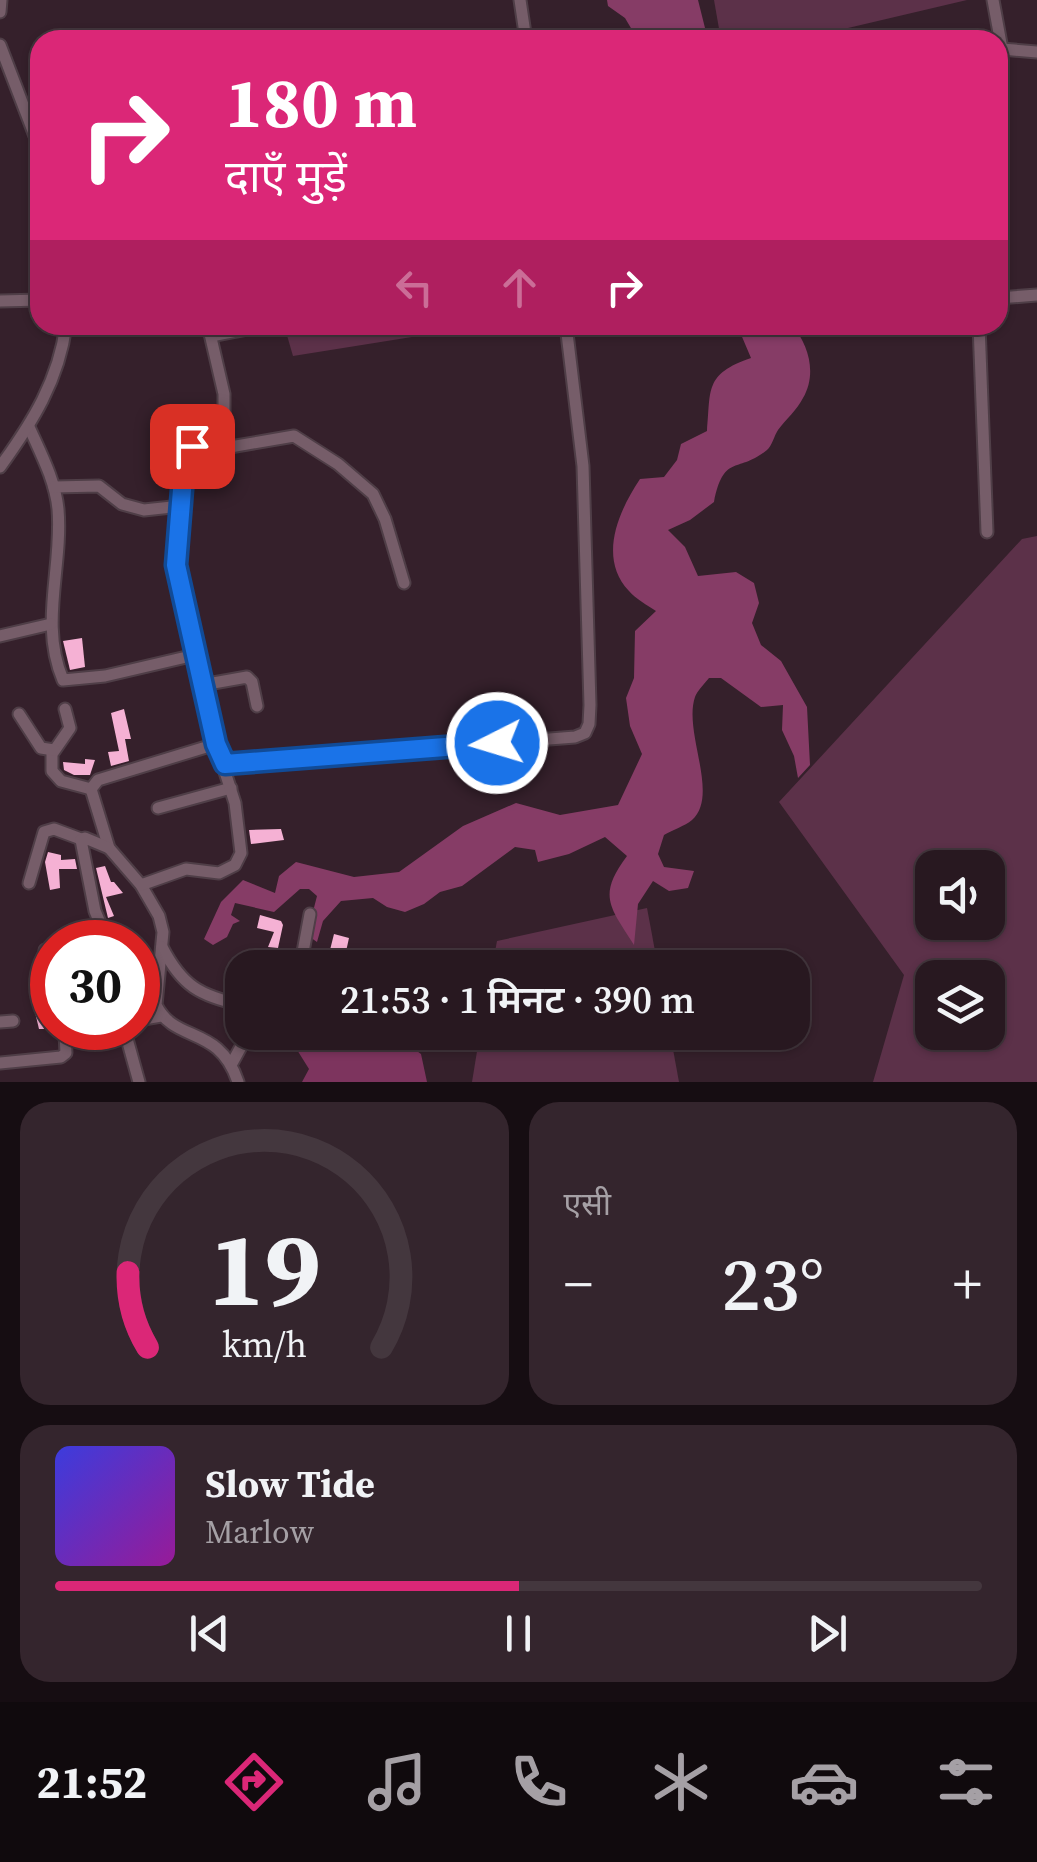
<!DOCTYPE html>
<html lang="hi">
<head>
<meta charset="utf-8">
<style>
	body { margin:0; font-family:"Source Serif 4","Noto Sans Devanagari",serif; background:#34252d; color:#f1f3f6; height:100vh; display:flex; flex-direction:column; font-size:38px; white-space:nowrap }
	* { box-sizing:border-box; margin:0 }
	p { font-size:32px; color:#a5a0a5 }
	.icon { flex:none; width:55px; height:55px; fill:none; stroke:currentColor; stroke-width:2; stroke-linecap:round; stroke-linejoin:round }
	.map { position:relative; height:1082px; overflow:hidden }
	.panel { display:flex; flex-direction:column; gap:20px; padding:20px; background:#160d12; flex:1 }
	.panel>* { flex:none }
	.hud { position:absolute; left:30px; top:30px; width:978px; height:305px; border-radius:30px; box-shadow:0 2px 8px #0004,0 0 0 2px #44373e; background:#db2777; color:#fff; overflow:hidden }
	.fabs { position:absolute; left:915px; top:850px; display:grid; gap:20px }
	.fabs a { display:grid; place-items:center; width:90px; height:90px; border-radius:20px; background:#281820; box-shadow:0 2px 8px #0004,0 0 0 2px #44373e; font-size:50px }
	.speed { position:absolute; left:30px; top:920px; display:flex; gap:20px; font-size:50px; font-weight:700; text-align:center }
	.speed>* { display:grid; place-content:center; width:130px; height:130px; border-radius:50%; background:#281820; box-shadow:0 2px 8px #0004,0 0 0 2px #44373e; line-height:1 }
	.speed .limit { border:15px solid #d22; background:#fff; color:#111 }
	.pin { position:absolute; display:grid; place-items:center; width:85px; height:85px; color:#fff; margin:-42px; border-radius:20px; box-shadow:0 5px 15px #0006 }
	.me { position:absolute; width:110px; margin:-55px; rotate:265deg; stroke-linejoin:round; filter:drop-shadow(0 0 8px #0008) }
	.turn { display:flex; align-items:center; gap:35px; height:210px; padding:0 30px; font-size:45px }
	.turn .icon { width:130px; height:130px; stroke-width:2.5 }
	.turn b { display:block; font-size:70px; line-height:85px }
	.lanes { display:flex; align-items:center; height:95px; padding:0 30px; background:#0003; justify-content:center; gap:50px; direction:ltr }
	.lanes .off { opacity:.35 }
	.big { font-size:75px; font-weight:600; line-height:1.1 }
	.panel .tile { flex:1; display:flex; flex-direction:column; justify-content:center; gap:15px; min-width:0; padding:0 35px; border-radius:30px; background:#34252d }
	.panel .dial { align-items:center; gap:0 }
	.dial svg { height:260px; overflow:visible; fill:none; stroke:#44373e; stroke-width:7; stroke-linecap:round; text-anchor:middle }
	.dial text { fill:#f1f3f6; stroke:none }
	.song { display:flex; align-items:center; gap:30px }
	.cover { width:120px; height:120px; border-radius:15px; background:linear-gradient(135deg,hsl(240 70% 55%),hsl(300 70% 35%)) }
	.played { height:10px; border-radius:5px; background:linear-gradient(90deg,#db2777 50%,#44373e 50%) }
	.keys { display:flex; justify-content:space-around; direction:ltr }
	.heat { display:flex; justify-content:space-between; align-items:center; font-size:55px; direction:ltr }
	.panel .tiles { flex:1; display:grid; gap:20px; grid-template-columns:1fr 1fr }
	.tile:last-child { grid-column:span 2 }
	.trip { position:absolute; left:225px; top:950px; width:585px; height:100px; border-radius:30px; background:#281820; box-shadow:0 2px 8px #0004,0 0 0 2px #44373e; font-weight:600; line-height:100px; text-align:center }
	.tabs { display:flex; height:160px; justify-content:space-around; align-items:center; background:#100a0d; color:#a5a0a5 }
	.tabs .icon { width:70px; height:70px }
	.tabs .selected { color:#db2777 }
	.tabs b { font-size:45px; color:#f1f3f6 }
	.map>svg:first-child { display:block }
	.green { fill:#5c3149; fill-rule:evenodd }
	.forest { fill:#863c66 }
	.water { fill:#7d345e }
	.building { fill:#f5b1d4 }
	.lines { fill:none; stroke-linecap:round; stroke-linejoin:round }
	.minor-casing { stroke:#4f3e47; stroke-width:15 }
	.minor { stroke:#765d69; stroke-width:11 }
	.route-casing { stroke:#114b97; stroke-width:25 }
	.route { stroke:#1a73e8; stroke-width:18 }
</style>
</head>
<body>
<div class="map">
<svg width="1037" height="1082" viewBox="0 0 1037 1082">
	<rect width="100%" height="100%" fill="#35202b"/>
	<g class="green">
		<polygon points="714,0 967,0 797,40 721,40"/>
		<polygon points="284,325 435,325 437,333 293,356"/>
		<path d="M1037,536V1082H873L904,975L779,802L1022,539ZM932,868H988V922H932ZM932,978H988V1032H932Z"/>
		<polygon points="647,908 658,967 492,968 497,941"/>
		<polygon points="480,1033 670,1033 679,1082 472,1082"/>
	</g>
	<g class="forest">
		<polygon points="607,0 698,0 708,40 638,40 625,18 608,6"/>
		<path d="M737,325H792C809,345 817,374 803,398C797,410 786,419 778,430C774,436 772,446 767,450C738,474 724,453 714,502L690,520L668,530L685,547L698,576L736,572L754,583L759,603L752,623L761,645L781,661L807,707L810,765L798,778L794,756L782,730L783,705L761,707L721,678H709C705,683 697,691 695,697C683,732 720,795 692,820C685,826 672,830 664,835L658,854L664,867L694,871L688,888L669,891L653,881L638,904L634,945C610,907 597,896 627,856L605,837L569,854L538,862L535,850L515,847L462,886L440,892L424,904L405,912L387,907L373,898L341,901L323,921L317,942L307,935L317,896L309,889H300L274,912L235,903L231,915L240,921L233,924L227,937L213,945L204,939L221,902L243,880L275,893L279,876L296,862L354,877L399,872L463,826L516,803L560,815L618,805L642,754L630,726L626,698L634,678L635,631L656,611C647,605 636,599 629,591C598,558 618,512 640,479L664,477L677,460L681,444L707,431C711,390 704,374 751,358Z"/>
	</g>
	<polygon class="water" points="278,1032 392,1033 421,1054 427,1082 302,1082 309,1069 294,1045 271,1043"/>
	<g class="building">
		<polygon points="82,638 85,667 70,670 63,641"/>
		<polygon points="124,709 131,739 125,739 129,761 111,766 108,752 119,751 111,713"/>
		<polygon points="85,759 95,760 90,775 74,775 64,770 63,762 85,764"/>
		<polygon points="281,829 284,840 251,844 249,830"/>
		<polygon points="48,852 61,855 61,860 75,859 77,869 59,869 60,888 50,890 45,862"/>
		<polygon points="105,866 111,882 114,882 123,893 106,897 114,916 108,918 96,868"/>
		<polygon points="260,915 281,921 283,925 278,948 268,947 274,932 257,928"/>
		<polygon points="334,934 349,938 343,965 332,961 329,954"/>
		<polygon points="29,987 39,987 44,1029 39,1029"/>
	</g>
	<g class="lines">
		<defs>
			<g id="minor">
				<polyline points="520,0 526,40"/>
				<polyline points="993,0 1002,49 998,91"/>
				<polyline points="0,12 1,0"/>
				<polyline points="0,45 40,149"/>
				<polyline points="1002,49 1037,52"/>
				<polyline points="998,298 1037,295"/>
				<polyline points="0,301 40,300"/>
				<polyline points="979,325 987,532"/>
				<polyline points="211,336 268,325"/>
				<path d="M29,427C41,454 55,480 58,509C63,567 39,624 63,680L105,676L195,655"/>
				<polyline points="222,439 230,447 294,436 338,464 373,494 385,519 404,583"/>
				<path d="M0,467C32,423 59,380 66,325"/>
				<polyline points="54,487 99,486 122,504 144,510 181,506"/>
				<polyline points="0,636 51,624"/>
				<polyline points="202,685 247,677 252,682 257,706"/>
				<polyline points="65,709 70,728 52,754 52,771 61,781 91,789"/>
				<polyline points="19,714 41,748 54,750"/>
				<path d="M216,744L98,780L91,789L109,848L141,885L159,916L163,932L156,1005C175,1044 219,1024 238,1082"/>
				<polyline points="225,764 575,737 585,733 589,724 590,705 583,466 566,325"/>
				<polyline points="158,808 231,788"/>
				<polyline points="29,883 44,832 54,829 81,839"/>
				<path d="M141,885L186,869L219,873L235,865L241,853L235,803L216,744L178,576L177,552L185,453C194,440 214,448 224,436V394L208,325"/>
				<polyline points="108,942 95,911 81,840 85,838 109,848"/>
				<path d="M162,947C182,986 200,996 242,1005"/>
				<polyline points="45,950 45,968 52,985"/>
				<polyline points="300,968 310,914"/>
				<polyline points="138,1020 161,1016"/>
				<polyline points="0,1022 13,1021"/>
				<polyline points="124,1028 139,1082"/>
				<polyline points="0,1063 61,1057 66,1053 65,1034 103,1028"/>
				<polyline points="231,1065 249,1032"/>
			</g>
		</defs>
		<use href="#minor" class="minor-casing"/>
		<use href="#minor" class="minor"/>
	</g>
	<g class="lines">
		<defs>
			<polyline id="route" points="192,446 185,452 176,565 216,744 225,764 497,743"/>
		</defs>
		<use href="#route" class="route-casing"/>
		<use href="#route" class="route"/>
	</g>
</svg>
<div class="fabs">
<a><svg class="icon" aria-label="sound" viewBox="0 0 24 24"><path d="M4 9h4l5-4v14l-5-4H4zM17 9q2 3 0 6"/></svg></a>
<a><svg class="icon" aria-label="layers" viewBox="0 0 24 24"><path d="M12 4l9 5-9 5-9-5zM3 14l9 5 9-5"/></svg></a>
</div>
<div class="speed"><div class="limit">30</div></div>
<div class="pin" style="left:192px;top:446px;background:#d93025"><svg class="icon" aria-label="arrive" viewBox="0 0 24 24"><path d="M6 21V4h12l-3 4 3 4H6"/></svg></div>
<svg class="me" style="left:497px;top:743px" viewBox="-20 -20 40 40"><circle r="17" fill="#1a73e8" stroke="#fff" stroke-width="3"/><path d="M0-11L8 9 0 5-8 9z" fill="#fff"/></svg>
<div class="trip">21:53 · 1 मिनट · 390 m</div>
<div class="hud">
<div class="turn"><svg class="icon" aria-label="right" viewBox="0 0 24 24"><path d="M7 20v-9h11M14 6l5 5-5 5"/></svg><div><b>180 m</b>दाएँ मुड़ें</div></div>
<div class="lanes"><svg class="icon off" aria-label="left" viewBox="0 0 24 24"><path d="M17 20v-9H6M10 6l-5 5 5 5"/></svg><svg class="icon off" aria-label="ahead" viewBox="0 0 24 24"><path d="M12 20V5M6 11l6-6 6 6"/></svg><svg class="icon" aria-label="right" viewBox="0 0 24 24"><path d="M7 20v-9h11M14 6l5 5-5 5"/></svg></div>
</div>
</div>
<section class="panel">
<div class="tiles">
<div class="tile dial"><svg viewBox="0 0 100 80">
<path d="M14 69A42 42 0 1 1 86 69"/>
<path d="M14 69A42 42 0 0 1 8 46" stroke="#db2777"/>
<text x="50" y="56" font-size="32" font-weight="700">19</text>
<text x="50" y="72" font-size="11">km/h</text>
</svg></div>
<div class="tile"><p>एसी</p>
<div class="heat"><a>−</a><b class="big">23°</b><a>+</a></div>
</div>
<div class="tile">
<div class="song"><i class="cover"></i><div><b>Slow Tide</b><p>Marlow</p></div></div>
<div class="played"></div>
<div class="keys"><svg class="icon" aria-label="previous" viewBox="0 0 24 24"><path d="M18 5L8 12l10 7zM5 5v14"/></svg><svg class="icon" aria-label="pause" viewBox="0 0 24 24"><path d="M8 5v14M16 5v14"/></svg><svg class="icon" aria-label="next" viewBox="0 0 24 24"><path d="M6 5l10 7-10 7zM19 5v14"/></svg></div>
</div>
</div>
</section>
<nav class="tabs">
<b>21:52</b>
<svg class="icon selected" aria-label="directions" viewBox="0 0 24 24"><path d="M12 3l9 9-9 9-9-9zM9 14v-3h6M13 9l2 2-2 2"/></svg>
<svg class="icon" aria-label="music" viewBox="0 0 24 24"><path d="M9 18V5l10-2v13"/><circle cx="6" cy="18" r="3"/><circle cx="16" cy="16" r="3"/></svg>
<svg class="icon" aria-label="phone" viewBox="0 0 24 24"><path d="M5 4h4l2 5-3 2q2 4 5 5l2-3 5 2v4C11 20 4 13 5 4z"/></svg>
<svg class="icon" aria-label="climate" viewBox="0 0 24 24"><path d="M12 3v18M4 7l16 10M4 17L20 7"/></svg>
<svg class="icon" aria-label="car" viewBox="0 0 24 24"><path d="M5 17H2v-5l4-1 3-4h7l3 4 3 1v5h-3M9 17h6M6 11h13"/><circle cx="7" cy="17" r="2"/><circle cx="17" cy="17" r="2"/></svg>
<svg class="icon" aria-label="filters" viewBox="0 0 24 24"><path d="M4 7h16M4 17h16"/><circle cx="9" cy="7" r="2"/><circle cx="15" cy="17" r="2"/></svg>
</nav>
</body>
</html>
